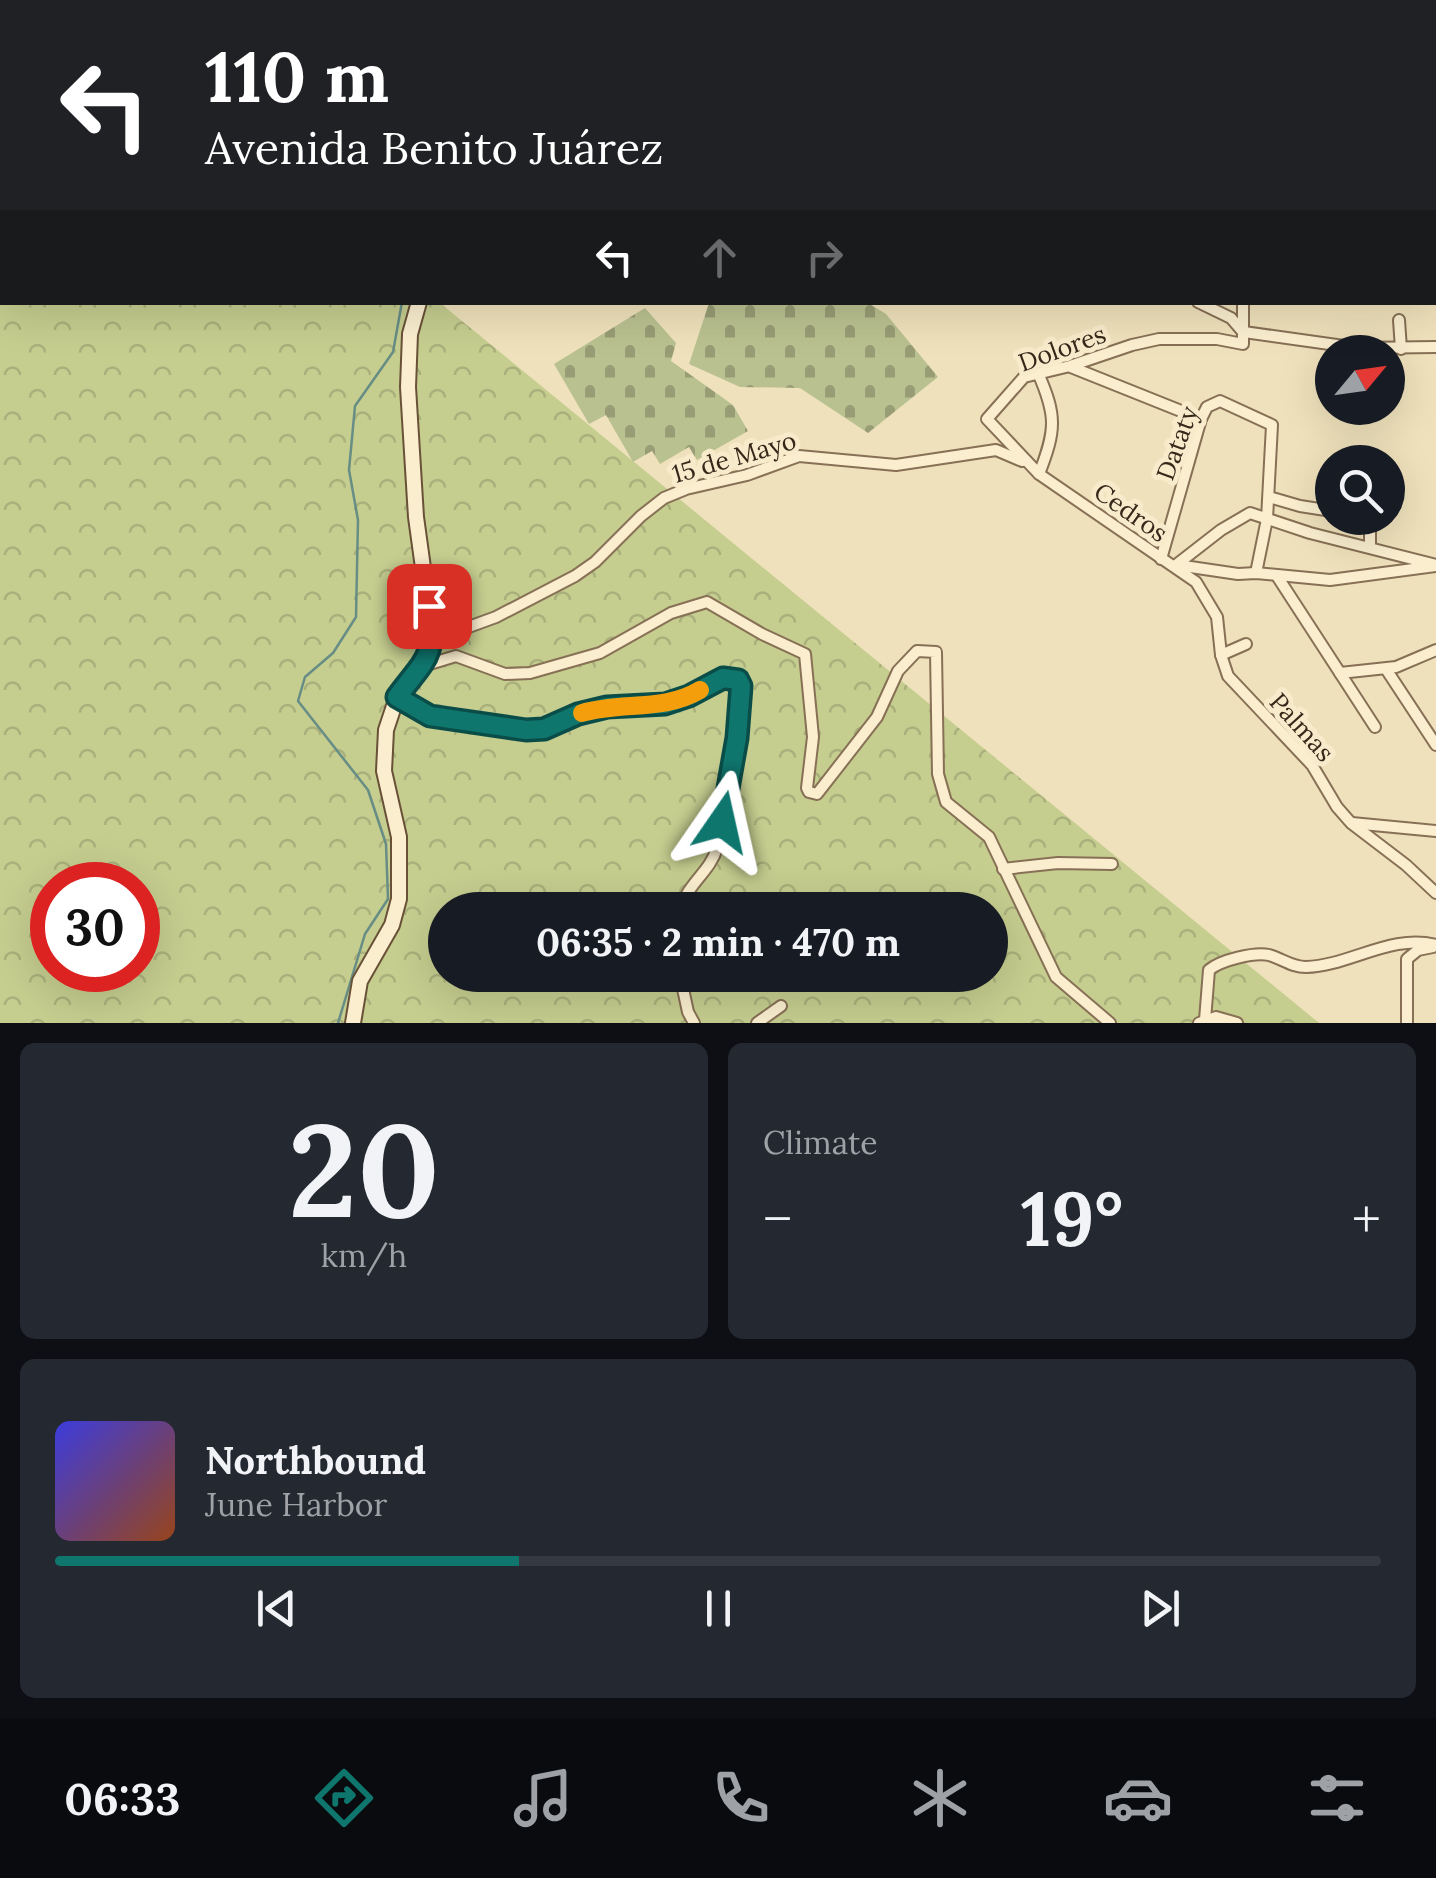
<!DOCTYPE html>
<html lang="en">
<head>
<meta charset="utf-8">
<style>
	body { margin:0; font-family:Lora,serif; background:#242831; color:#f1f3f6; height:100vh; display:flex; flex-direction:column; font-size:38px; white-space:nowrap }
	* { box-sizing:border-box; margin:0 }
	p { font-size:32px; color:#9ea1a6 }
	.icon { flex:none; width:55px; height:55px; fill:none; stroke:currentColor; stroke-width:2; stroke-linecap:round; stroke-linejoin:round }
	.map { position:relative; height:1023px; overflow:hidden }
	.details { display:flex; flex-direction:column; gap:20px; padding:20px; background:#0d0f14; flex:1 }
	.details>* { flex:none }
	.hud { position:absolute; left:0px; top:0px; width:1438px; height:305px; box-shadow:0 10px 40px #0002; background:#202124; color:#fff; overflow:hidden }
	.needle { width:65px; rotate:61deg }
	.controls { position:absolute; left:1315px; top:335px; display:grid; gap:20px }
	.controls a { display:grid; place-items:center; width:90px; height:90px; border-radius:50%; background:#171b24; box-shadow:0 10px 40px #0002; font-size:50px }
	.speed { position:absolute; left:30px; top:862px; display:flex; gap:20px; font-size:50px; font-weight:700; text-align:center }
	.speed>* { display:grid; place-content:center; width:130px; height:130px; border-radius:50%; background:#171b24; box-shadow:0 10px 40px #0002; line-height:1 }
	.speed .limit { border:15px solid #d22; background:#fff; color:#111 }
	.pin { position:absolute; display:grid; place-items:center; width:85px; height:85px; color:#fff; margin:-42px; border-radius:20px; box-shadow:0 5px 15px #0006 }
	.me { position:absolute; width:110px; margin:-55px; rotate:11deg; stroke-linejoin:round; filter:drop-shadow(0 0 8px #0008) }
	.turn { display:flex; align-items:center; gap:35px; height:210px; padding:0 40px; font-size:45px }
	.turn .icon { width:130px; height:130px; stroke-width:2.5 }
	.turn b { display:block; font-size:70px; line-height:85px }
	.lanes { display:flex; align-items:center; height:95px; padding:0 40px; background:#0003; justify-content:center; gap:50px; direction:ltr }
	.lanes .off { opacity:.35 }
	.big { font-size:75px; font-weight:700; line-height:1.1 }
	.details .widget { flex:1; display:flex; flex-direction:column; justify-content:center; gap:15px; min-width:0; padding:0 35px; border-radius:15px; background:#242831 }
	.details .dial { align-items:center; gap:0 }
	.dial b { font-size:130px; line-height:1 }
	.song { display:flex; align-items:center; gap:30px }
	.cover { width:120px; height:120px; border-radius:15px; background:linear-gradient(135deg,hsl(240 70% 55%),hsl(20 70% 35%)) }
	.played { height:10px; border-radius:5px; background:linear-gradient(90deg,#0f766e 35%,#363941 35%) }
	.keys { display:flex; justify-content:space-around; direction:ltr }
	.heat { display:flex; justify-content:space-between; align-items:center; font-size:55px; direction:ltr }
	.details .tiles { flex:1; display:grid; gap:20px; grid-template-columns:1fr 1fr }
	.widget:last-child { grid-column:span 2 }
	.trip { position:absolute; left:428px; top:892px; width:580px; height:100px; border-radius:50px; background:#171b24; box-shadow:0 10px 40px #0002; font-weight:700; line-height:100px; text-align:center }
	.dock { display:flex; height:160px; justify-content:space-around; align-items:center; background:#090b0e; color:#9ea1a6 }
	.dock .icon { width:70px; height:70px }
	.dock .active { color:#0f766e }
	.dock b { font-size:45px; color:#f1f3f6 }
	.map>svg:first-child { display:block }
	.forest { fill:url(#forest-crowns); fill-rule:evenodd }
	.cemetery { fill:url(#cemetery-stones) }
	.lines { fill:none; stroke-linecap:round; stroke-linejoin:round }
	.stream { stroke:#678d85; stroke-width:2.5 }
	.minor-casing { stroke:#877055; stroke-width:14 }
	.secondary-casing { stroke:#695138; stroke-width:18 }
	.minor { stroke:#faeecf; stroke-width:10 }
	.secondary { stroke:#faeecf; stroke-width:14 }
	.route-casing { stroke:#0a4d48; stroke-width:25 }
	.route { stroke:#0f766e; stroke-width:18 }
	.slow { stroke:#f59e0b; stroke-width:18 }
	.labels { text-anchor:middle; stroke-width:10; stroke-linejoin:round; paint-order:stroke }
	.street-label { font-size:25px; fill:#35281a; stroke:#f7ebcb }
</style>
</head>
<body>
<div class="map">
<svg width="1436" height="1023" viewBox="0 0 1436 1023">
	<defs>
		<pattern id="forest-crowns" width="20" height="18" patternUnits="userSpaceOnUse" patternTransform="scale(2.5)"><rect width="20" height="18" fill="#c5cd8f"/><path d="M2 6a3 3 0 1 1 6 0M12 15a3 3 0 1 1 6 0" fill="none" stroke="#aab07b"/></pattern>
		<pattern id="cemetery-stones" width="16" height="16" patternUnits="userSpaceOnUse" patternTransform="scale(2.5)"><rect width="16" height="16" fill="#bac190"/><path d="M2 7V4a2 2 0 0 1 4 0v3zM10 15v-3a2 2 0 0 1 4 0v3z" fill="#989d75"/></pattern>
	</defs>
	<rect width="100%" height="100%" fill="#efe1bb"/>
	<path class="forest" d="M0,0L311,2H2V302L440,303L1319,1023H0ZM52,885H138V970H52ZM445,910H990V975H445Z"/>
	<g class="cemetery">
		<polygon points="709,303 868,303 886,314 938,377 868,433 800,388 740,387 689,364"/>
		<polygon points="645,308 676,343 671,361 733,405 748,431 697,460 689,447 660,464 652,451 633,462 606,415 589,424 554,364"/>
	</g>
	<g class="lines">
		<g class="stream">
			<polyline points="289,0 293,2"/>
			<polyline points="338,1023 365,934 388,899 386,844 368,790 298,701 305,677 333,653 356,617 358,520 349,470 355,406 393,352 402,302"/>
		</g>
		<defs>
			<g id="minor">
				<polyline points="1247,0 1250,2"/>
				<polyline points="1435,118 1436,117"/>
				<polyline points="1435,179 1436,179"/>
				<polyline points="1198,302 1231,318 1243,332"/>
				<polyline points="1243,302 1243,344 1217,339 1159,339 1132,345 1070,366 1024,377 987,419 1039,474 1196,582 1217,617 1221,655 1228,676 1312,765 1337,807 1351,823 1406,865 1436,893"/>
				<polyline points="1399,320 1401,349"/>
				<polyline points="1244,332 1358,348 1436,347"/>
				<polyline points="1071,367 1201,419"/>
				<path d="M1038,373C1057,416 1056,430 1039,474"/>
				<polyline points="1269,497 1300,506 1332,511"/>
				<polyline points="1370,518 1370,546"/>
				<polyline points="1161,559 1201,419 1207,407 1220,401 1272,425 1267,519 1256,573"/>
				<polyline points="1176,565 1221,530 1250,513 1310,533 1436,565"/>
				<polyline points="1177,565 1238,574 1256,573 1330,580 1436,566"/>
				<polyline points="1277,576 1340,673 1396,667 1436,650"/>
				<polyline points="433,640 496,617 575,576 595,562 641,516 664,498 686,489 747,475 799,456 896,465 996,450 1022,461"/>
				<polyline points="1221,655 1246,644"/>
				<polyline points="423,666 456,656 505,674 530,673 600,653 671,613 707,602 762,634 805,654 813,737 807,788 809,792 817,794 877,717 898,671 917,651 936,652 938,774 946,802 989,837 1056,977 1110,1023"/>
				<polyline points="1386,669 1436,745"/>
				<polyline points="1340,673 1375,727"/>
				<path d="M397,697L430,716L450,721L502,729H544L594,710L665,704L689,696L723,677L737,679L741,686L737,738L717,848C710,872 687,884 680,910"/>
				<polyline points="1352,823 1436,831"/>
				<polyline points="1003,869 1058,863 1112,864"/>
				<polyline points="680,975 688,1012 694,1023"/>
				<path d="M1205,1020L1209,970C1221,960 1254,952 1269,955C1283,959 1291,967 1306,967C1349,966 1392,933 1436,945"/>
				<polyline points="757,1023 781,1006"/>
				<polyline points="1199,1023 1216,1017 1237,1023"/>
				<polyline points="1407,1023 1407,959 1418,950 1433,947"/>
			</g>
			<g id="secondary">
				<polyline points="357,0 359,2"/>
				<polyline points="353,1023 360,981 392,925 399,899 399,837 384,771 386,730 397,697 423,666 433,640 416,517 408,387 410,334 419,302"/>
			</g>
		</defs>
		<use href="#minor" class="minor-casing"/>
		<use href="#secondary" class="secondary-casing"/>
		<use href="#minor" class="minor"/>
		<use href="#secondary" class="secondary"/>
	</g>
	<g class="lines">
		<defs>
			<path id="route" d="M429,606C437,657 425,659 397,697L430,716L526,730L544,729L578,714L607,707L665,704L689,696L723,678L738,680L741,686L737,738L722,822"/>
		</defs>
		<use href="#route" class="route-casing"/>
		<use href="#route" class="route"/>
		<path class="slow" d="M582,713C622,701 663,712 700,690"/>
	</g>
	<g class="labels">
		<g class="street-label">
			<text transform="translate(1062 348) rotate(-20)" y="9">Dolores</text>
			<text transform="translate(1177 443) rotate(-70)" y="9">Dataty</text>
			<text transform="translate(734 457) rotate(-16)" y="9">15 de Mayo</text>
			<text transform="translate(1131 512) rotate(35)" y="9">Cedros</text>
			<text transform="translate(1302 727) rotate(48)" y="9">Palmas</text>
		</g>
	</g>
</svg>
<div class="controls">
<a><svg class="needle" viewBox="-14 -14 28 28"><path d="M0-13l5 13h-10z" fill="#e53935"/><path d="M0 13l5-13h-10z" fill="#9ea1a6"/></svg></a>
<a><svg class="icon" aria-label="search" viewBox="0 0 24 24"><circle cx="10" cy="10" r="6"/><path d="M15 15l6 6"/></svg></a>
</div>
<div class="speed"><div class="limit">30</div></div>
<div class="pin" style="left:429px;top:606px;background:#d93025"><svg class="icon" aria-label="arrive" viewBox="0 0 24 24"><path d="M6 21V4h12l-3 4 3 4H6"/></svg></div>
<svg class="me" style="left:722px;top:822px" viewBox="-20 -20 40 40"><path d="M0-17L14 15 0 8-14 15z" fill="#0f766e" stroke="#fff" stroke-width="4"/></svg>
<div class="trip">06:35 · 2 min · 470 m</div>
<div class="hud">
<div class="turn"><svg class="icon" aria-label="left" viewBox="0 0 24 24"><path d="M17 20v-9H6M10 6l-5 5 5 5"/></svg><div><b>110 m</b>Avenida Benito Juárez</div></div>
<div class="lanes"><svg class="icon" aria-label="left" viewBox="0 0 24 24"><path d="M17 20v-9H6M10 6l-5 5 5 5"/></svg><svg class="icon off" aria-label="ahead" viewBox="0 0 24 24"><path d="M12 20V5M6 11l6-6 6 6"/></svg><svg class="icon off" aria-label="right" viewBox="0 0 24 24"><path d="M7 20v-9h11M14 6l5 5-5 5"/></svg></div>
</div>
</div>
<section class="details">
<div class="tiles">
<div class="widget dial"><b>20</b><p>km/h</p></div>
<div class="widget"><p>Climate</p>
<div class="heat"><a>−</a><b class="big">19°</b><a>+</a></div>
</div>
<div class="widget">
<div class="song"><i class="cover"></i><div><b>Northbound</b><p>June Harbor</p></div></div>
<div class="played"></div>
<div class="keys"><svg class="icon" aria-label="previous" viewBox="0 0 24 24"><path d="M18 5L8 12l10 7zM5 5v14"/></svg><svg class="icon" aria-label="pause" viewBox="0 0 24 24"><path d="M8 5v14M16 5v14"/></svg><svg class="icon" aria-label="next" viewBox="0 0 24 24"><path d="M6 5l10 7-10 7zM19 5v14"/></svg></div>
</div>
</div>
</section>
<nav class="dock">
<b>06:33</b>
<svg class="icon active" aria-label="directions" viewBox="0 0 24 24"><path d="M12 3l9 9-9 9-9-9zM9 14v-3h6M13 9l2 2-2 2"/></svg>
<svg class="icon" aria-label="music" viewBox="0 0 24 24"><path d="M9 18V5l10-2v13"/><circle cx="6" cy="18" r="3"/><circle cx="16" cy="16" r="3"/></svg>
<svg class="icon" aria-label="phone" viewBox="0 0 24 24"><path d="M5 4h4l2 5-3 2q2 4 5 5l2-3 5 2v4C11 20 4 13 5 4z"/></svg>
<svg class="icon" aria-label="climate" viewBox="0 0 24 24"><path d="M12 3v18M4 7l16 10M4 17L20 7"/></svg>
<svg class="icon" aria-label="car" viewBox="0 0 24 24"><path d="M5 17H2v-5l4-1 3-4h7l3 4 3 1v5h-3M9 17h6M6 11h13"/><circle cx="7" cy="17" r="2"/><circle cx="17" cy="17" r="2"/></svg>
<svg class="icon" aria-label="filters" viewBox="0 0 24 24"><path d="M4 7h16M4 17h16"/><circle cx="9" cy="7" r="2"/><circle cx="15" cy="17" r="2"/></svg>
</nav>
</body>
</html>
